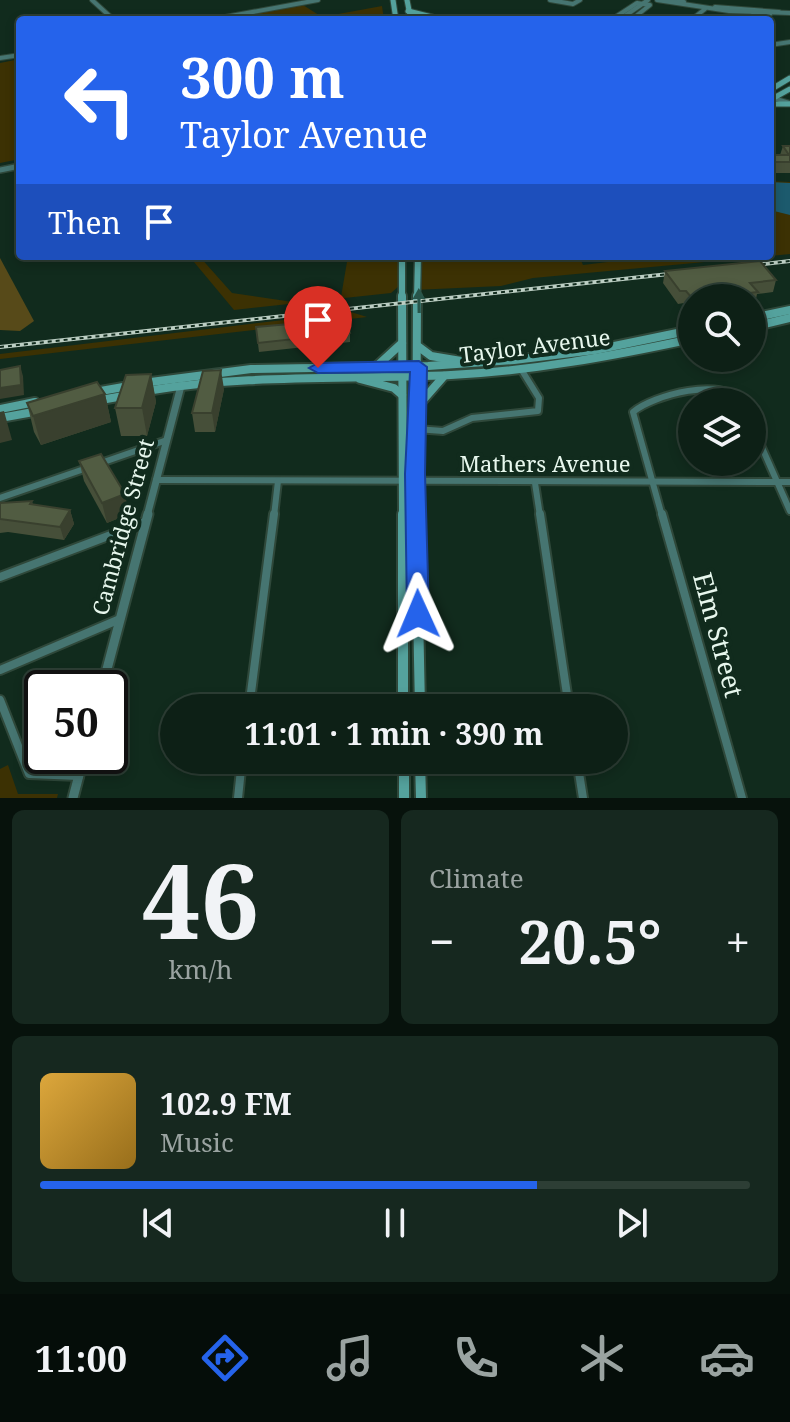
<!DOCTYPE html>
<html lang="en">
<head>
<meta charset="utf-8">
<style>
	body { margin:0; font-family:"Noto Serif",serif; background:#16281f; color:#f1f3f6; height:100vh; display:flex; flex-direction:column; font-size:30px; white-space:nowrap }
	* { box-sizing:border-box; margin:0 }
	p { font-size:26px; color:#9aa3a1 }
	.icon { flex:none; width:44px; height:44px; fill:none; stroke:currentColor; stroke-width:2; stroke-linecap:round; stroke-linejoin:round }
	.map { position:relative; height:798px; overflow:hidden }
	.panel { display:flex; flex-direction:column; gap:12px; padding:12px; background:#07120c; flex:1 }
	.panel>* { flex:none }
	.hud { position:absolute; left:16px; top:16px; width:758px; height:244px; border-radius:8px; box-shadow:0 4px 12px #0003,0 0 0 2px #2d3e35; background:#2563eb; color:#fff; overflow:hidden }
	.buttons { position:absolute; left:678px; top:284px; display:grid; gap:16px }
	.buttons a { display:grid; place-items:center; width:88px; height:88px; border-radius:50%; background:#0d2016; box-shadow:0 4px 12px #0003,0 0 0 2px #2d3e35; font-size:40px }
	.speed { position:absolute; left:24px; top:670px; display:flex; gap:16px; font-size:40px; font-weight:700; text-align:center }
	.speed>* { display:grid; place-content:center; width:104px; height:104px; border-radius:50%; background:#0d2016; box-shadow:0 4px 12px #0003,0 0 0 2px #2d3e35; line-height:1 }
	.speed .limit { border:4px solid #111; border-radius:12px; background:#fff; color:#111 }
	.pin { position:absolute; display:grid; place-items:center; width:68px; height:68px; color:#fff; margin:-82px -34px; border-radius:50% 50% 50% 0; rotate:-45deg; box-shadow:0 0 8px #0007 }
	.pin .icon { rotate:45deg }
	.me { position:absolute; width:88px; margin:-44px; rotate:359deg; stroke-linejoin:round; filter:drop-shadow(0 0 6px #0008) }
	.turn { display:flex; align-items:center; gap:28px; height:168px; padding:0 32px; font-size:36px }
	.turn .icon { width:104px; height:104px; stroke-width:2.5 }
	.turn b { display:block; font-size:56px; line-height:68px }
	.then { display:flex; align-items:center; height:76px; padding:0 32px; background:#0003; gap:16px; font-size:30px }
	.big { font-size:60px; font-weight:700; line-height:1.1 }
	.panel .widget { flex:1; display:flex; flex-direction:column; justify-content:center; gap:12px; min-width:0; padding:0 28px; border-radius:12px; background:#16281f }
	.panel .dial { align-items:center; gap:0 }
	.dial b { font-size:104px; line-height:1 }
	.song { display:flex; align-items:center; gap:24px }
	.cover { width:96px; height:96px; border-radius:12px; background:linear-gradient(135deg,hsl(40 70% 55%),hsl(40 70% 35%)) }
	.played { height:8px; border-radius:4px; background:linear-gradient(90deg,#2563eb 70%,#2d3e35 70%) }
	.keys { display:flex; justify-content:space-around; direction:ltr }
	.heat { display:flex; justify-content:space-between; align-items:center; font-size:44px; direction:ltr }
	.panel .tiles { flex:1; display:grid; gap:12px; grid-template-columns:1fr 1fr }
	.widget:last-child { grid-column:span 2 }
	.trip { position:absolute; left:160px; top:694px; width:468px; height:80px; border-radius:40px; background:#0d2016; box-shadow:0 4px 12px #0003,0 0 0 2px #2d3e35; font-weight:700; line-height:80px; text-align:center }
	.tab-bar { display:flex; height:128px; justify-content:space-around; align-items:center; background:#050d09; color:#9aa3a1 }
	.tab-bar .icon { width:56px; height:56px }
	.tab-bar .current { color:#2563eb }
	.tab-bar b { font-size:36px; color:#f1f3f6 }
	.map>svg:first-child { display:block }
	.green { fill:#3c3103 }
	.forest { fill:#574a19 }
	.water { fill:#1c5a6d }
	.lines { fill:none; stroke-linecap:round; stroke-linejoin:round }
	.minor-far2-casing { stroke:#2f483a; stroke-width:6 }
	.minor-far1-casing { stroke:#2f483a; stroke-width:10 }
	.minor-casing { stroke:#2f483a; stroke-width:12 }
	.tertiary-far3-casing { stroke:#2f483a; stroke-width:6 }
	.tertiary-far2-casing { stroke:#2f483a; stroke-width:8 }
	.tertiary-far1-casing { stroke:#2f483a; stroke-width:11 }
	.tertiary-casing { stroke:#2f483a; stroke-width:13 }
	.secondary-far3-casing { stroke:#2f483a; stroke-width:7 }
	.secondary-far2-casing { stroke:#2f483a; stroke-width:9 }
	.secondary-far1-casing { stroke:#2f483a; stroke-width:12 }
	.secondary-casing { stroke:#2f483a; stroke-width:14 }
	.minor-far2 { stroke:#467571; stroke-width:4 }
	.minor-far1 { stroke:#467571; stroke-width:6 }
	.minor { stroke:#467571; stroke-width:8 }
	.tertiary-far3 { stroke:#467571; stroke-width:4 }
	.tertiary-far2 { stroke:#467571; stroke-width:5 }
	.tertiary-far1 { stroke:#467571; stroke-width:7 }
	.tertiary { stroke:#467571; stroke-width:9 }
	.secondary-far3 { stroke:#54a29d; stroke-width:5 }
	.secondary-far2 { stroke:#54a29d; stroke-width:6 }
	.secondary-far1 { stroke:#54a29d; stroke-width:8 }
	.secondary { stroke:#54a29d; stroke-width:10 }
	.rail-casing { stroke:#bccec3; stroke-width:4 }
	.rail { stroke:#112b1d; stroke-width:2; stroke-dasharray:4; stroke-linecap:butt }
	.wall { fill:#464f39 }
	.shaded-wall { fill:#39402e }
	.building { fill:#515c42; stroke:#39402e; stroke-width:2 }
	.oneway { fill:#28554a }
	.route { fill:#2563eb; stroke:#184099; stroke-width:2 }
	.labels { text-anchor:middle; stroke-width:8; stroke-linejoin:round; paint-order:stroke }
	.street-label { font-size:22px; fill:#e7f7ed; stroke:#112b1d }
	.near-street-label { font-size:26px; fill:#e7f7ed; stroke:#112b1d }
</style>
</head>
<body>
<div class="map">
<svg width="790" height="798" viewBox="0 0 790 798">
	<rect width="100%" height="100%" fill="#112b1d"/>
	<g class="green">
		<polygon points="303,5 322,17 382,6 384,20 221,20"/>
		<polygon points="20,59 20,159 0,163 0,63"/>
		<polygon points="770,181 790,182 790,254 770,256"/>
		<polygon points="189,256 199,256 232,293 293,302 296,298 312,301 341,297 348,256 398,256 399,286 391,293 234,310"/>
		<polygon points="414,256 579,256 583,265 657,256 770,256 533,278 501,286 414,290"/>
		<polygon points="351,312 367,317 0,359 0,354"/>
		<polygon points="8,765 18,794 58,794 57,798 0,798 0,769"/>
	</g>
	<polygon class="forest" points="0,258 34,321 20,331 0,330"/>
	<polygon class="water" points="770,182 790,183 790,215 770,210"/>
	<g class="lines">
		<defs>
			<g id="minor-far2">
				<polyline points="92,0 114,20"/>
				<polyline points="550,0 573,4 580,0"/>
				<polyline points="671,0 684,2"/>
				<polyline points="715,7 779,12"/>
				<polyline points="209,20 318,0"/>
				<polyline points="611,20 637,3 650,5 631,20"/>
				<polyline points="691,20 705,9"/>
				<polyline points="753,20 750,19 754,13"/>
				<polyline points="761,20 770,14"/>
				<polyline points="770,45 790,42"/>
				<polyline points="0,58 20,55"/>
				<polyline points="770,97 790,103"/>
			</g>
			<g id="minor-far1">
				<polyline points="752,425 790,511"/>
				<polyline points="416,429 443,431 472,418 538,411 539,398 521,369"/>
				<polyline points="98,464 167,440"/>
				<polyline points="156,480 790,482"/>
				<polyline points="535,483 540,516"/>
				<polyline points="0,498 87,468"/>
				<polyline points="274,516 278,481"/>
				<path d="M662,516L633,412C653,395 724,376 741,402"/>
			</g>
			<g id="minor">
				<polyline points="540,514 569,708"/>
				<polyline points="662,514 742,798"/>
				<polyline points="0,577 145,522"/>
				<polyline points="0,670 120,619"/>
				<polyline points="0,700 29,774 79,776"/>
				<polyline points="249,708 274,514"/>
				<polyline points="577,760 583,798"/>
				<polyline points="238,798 242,760"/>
			</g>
			<g id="tertiary-far3">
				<polyline points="657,0 729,11 790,13"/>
				<polyline points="395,18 513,20"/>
				<polyline points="619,20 648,0"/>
			</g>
			<polyline id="tertiary-far2" points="0,170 20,166"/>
			<polyline id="tertiary-far1" points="147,516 182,382"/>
			<g id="tertiary">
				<polyline points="102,688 148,514"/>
				<polyline points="73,798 84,756"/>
			</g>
			<g id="secondary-far3">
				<polyline points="393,0 396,20"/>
				<polyline points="407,0 411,20"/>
				<polyline points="408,11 432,17"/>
				<polyline points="770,90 790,78"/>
				<polyline points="770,100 790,89"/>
				<polyline points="770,104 790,104"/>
			</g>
			<g id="secondary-far2">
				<polyline points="402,256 402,298"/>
				<polyline points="417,298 418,256"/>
			</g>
			<g id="secondary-far1">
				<polyline points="402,296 403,516"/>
				<polyline points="752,318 790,310"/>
				<polyline points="752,327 790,318"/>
				<polyline points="419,347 431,356 461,361"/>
				<polyline points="377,366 402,343"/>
				<polyline points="360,379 394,388 402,395"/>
				<polyline points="143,383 251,369 428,366 514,360 595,350 692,330"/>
				<path d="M146,391C247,374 348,380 451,375C532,371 612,356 692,339"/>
				<polyline points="95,392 129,386"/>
				<polyline points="95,401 129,395"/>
				<polyline points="416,408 444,376"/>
				<polyline points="0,409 35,402"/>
				<polyline points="0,418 39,411"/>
				<polyline points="416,516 417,296"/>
			</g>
			<g id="secondary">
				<polyline points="403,514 403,708"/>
				<polyline points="416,514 420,708"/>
				<polyline points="404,760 404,798"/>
				<polyline points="420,760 421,798"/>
			</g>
		</defs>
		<use href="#minor-far2" class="minor-far2-casing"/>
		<use href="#minor-far1" class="minor-far1-casing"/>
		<use href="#minor" class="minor-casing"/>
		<use href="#tertiary-far3" class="tertiary-far3-casing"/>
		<use href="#tertiary-far2" class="tertiary-far2-casing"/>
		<use href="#tertiary-far1" class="tertiary-far1-casing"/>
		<use href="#tertiary" class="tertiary-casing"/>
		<use href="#secondary-far3" class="secondary-far3-casing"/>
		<use href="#secondary-far2" class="secondary-far2-casing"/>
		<use href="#secondary-far1" class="secondary-far1-casing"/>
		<use href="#secondary" class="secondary-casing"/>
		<use href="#minor-far2" class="minor-far2"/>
		<use href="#minor-far1" class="minor-far1"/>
		<use href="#minor" class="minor"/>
		<use href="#tertiary-far3" class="tertiary-far3"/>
		<use href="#tertiary-far2" class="tertiary-far2"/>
		<use href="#tertiary-far1" class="tertiary-far1"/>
		<use href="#tertiary" class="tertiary"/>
		<use href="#secondary-far3" class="secondary-far3"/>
		<use href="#secondary-far2" class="secondary-far2"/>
		<use href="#secondary-far1" class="secondary-far1"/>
		<use href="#secondary" class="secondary"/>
		<defs>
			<g id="rail">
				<polyline points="738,267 790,261"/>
				<polyline points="0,347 687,272"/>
			</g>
		</defs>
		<use href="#rail" class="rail-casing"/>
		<use href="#rail" class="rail"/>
	</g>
	<g class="wall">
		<polygon points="783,146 790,146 790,173 770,173 770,155 780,155"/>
		<polygon points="665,271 776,280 773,292 757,294 755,304 752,304 752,298 692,298 692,311 690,311 684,303 678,304 663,283"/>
		<polygon points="256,327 350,333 350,342 259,352"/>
		<polygon points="151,374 156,402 147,436 121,436 115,408"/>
		<polygon points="224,389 215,432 195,432 192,413"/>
		<polygon points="105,394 111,422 41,445 34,432 27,403"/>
		<polygon points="79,461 129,514 107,523 84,481"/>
		<polygon points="32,501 33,505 70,510 74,524 64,540 8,532 0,533 0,503"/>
	</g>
	<g class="shaded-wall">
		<polygon points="20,366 23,376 24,395 0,399 0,388"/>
		<polygon points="221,370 224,389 215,432 212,413"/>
		<polygon points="151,374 156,402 147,436 142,408"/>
		<polygon points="105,394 111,422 41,445 33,416"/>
		<polygon points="4,411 12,440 0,443 0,412"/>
		<polygon points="125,494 129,514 107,523 102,503"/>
		<polygon points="70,510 74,524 64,540 60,527"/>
	</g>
	<g class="building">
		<polygon points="783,146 790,146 790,162 770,162 770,155 789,155"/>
		<polygon points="760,261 776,280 750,283 758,292 731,295 733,298 721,296 692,298 686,291 680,291 665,271"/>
		<polygon points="346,319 350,333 258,343 256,327"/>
		<polygon points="20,366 21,385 0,388 0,370"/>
		<polygon points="221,370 212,413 192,413 203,371"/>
		<polygon points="151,374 142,408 115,408 126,375"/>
		<polygon points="97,382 105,394 33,416 27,403"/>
		<polygon points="101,454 125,494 102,503 79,461"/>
		<polygon points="32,501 30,504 70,510 60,527 0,519 0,503"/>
	</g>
	<defs><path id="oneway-solid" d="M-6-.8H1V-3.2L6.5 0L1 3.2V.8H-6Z" transform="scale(2)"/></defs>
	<use class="oneway" href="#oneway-solid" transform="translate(419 301) rotate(-91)"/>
	<polygon class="route" points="419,361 427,367 425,474 429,614 426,620 410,620 407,614 405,474 410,372 318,373 309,368 318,363"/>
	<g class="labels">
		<g class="street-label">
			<text transform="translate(535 346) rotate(-7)" y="8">Taylor Avenue</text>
			<text x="545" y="472">Mathers Avenue</text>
			<text transform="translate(123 527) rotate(-75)" y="8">Cambridge Street</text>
		</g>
		<g class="near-street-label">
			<text transform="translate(718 635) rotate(75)" y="9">Elm Street</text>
		</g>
	</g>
</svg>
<div class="buttons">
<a><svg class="icon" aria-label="search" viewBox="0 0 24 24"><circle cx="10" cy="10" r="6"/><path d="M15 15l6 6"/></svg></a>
<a><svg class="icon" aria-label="layers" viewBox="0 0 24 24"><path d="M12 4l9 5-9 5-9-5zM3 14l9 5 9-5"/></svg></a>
</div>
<div class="speed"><div class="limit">50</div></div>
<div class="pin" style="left:318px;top:368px;background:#d93025"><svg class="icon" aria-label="arrive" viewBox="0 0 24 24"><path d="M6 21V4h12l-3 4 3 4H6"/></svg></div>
<svg class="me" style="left:418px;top:614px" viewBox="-20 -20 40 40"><path d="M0-17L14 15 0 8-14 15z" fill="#2563eb" stroke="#fff" stroke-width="4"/></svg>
<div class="trip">11:01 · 1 min · 390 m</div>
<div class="hud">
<div class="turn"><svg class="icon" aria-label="left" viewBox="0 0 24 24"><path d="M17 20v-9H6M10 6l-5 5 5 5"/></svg><div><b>300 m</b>Taylor Avenue</div></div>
<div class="then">Then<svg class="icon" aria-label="arrive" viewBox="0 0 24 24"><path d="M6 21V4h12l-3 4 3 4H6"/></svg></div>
</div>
</div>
<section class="panel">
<div class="tiles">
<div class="widget dial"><b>46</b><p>km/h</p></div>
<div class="widget"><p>Climate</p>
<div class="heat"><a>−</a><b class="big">20.5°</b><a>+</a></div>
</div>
<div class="widget">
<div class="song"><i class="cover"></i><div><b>102.9 FM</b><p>Music</p></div></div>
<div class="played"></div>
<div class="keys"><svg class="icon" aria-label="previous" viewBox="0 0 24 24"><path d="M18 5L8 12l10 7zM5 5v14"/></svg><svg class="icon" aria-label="pause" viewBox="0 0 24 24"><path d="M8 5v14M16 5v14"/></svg><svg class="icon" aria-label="next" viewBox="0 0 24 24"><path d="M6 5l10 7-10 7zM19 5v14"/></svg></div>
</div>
</div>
</section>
<nav class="tab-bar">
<b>11:00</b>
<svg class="icon current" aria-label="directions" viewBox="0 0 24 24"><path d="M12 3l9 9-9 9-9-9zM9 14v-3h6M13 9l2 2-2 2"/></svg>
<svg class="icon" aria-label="music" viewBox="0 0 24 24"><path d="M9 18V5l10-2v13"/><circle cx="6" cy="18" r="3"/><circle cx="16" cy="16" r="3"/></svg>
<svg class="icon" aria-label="phone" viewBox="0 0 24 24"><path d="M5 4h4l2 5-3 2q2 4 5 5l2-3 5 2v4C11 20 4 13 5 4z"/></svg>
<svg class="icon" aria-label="climate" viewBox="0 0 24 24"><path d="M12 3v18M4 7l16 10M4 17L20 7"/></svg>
<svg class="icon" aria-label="car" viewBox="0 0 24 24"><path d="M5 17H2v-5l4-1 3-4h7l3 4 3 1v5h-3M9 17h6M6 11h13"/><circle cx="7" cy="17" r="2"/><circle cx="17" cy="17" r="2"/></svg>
</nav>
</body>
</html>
